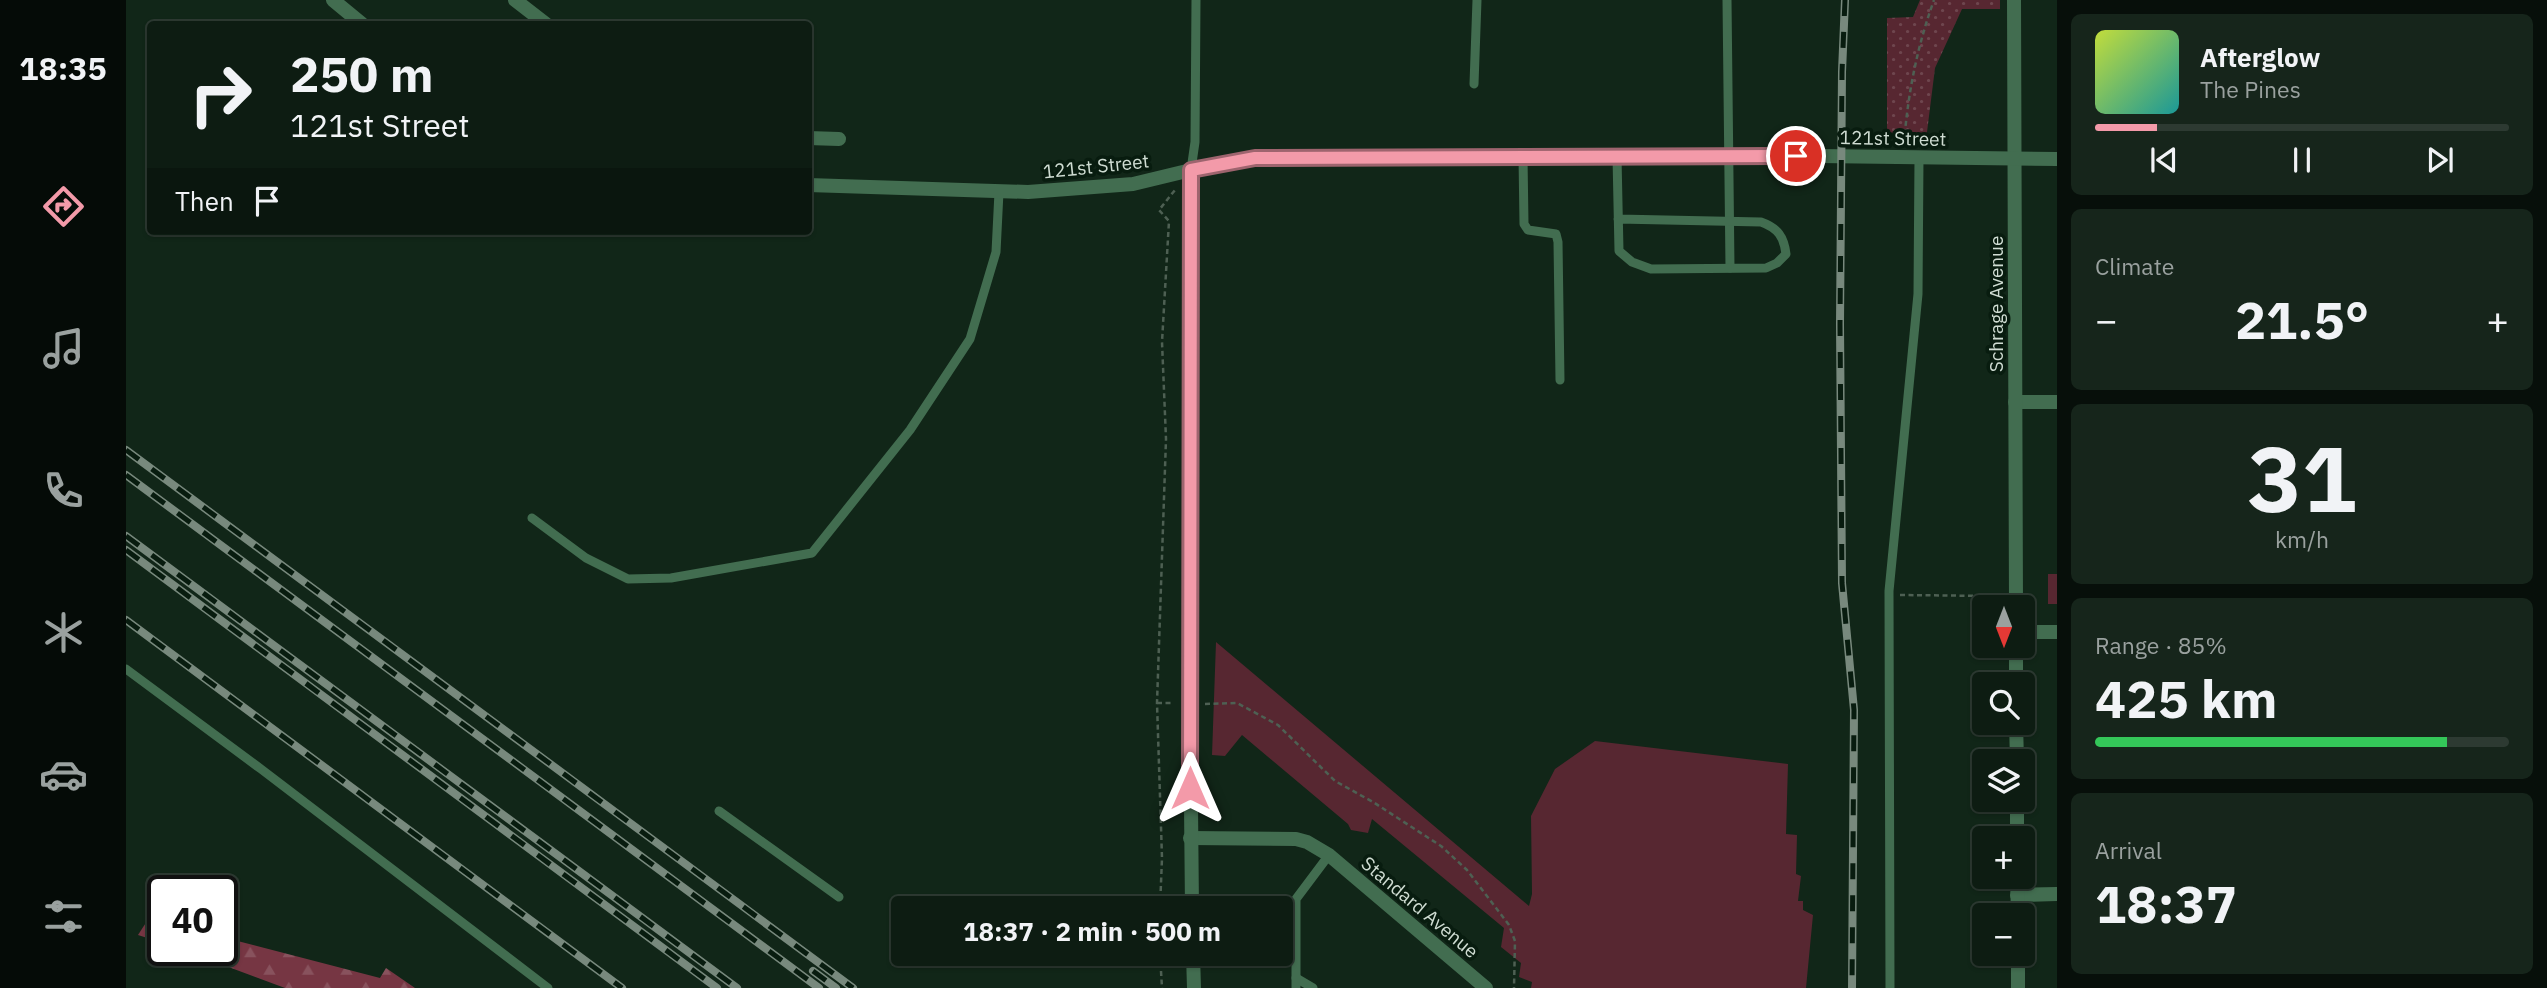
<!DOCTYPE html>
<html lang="en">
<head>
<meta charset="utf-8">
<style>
	body { margin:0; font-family:"IBM Plex Sans",sans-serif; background:#16251b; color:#f1f3f6; height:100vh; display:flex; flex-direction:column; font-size:26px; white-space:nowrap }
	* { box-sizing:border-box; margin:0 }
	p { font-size:23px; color:#9aa19f }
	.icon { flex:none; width:38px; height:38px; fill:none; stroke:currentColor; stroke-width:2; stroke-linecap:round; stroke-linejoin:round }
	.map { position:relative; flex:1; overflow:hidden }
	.panel { display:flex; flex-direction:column; gap:14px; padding:14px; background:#070f0a; width:490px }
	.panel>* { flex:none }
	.banner { position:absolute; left:21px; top:21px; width:665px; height:214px; border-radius:7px; box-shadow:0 2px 5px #0004,0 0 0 2px #2d3a32; background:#0d1c12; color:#f1f3f6; overflow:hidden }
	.needle { width:46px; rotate:180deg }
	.controls { position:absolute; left:1846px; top:595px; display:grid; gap:14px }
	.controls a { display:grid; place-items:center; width:63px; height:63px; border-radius:7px; background:#0d1c12; box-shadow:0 2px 5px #0004,0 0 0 2px #2d3a32; font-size:35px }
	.speed { position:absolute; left:21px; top:875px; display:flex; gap:14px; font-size:35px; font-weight:700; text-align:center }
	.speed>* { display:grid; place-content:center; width:91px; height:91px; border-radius:50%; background:#0d1c12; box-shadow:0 2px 5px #0004,0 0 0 2px #2d3a32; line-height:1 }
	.speed .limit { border:4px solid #111; border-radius:10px; background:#fff; color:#111 }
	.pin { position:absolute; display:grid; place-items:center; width:60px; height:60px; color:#fff; margin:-30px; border:4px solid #fff; border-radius:50%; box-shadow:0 2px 7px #0007 }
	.me { position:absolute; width:77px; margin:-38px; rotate:0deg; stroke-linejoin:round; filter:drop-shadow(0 0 5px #0008) }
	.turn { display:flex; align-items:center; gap:24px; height:147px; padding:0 28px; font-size:32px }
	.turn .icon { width:91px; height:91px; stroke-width:2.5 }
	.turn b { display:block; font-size:49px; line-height:60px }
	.then { display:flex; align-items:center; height:66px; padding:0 28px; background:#0003; gap:14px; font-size:26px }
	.big { font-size:52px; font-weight:700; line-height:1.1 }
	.panel .widget { flex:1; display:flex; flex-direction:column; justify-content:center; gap:10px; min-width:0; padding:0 24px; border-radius:10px; background:#16251b }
	.panel .dial { align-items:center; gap:0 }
	.dial b { font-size:91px; line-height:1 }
	.song { display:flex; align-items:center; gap:21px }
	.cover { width:84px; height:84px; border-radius:10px; background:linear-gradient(135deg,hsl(70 70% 55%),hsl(180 70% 35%)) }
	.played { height:7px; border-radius:4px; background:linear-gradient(90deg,#f39aa9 15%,#2d3a32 15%) }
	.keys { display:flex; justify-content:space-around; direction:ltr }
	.heat { display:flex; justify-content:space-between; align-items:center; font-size:38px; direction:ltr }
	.charge { height:10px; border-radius:5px; background:linear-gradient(90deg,#34c759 85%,#2d3a32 0) }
	.trip { position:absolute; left:765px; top:896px; width:402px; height:70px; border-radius:7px; background:#0d1c12; box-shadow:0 2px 5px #0004,0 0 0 2px #2d3a32; font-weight:700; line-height:70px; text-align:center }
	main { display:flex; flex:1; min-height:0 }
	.dock { display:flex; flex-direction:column; width:126px; justify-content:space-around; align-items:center; background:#050b07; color:#9aa19f }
	.dock .icon { width:49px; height:49px }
	.dock .selected { color:#f39aa9 }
	.dock b { font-size:32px; color:#f1f3f6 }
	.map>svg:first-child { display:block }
	.green { fill:#572731 }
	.forest { fill:url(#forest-firs) }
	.park { fill:url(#park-dots) }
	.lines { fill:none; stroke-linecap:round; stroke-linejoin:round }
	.path { stroke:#4e6053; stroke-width:2.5; stroke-dasharray:5 3.5; stroke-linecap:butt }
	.service { stroke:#426d50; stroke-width:9 }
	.minor { stroke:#426d50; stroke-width:14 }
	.tertiary { stroke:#426d50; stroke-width:14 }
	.rail-casing { stroke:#78897d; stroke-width:8 }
	.rail { stroke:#081c0f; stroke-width:5; stroke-dasharray:16; stroke-linecap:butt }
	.route-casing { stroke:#9e646e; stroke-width:18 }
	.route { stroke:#f39aa9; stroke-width:12 }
	.labels { text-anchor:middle; stroke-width:7; stroke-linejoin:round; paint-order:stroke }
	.street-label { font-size:19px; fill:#cfdcd2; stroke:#081c0f }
</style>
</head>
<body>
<main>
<nav class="dock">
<b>18:35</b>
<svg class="icon selected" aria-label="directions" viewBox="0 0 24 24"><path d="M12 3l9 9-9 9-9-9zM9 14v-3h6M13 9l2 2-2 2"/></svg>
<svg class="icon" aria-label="music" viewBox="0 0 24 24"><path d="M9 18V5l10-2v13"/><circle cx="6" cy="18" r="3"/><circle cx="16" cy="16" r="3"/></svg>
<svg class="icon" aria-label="phone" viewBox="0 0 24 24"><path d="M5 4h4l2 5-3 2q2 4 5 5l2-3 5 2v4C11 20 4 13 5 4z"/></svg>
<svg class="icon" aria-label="climate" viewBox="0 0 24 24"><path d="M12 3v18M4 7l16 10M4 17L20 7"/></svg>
<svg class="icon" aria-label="car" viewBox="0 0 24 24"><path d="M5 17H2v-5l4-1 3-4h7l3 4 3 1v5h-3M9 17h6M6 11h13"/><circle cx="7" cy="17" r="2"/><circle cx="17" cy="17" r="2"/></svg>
<svg class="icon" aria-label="filters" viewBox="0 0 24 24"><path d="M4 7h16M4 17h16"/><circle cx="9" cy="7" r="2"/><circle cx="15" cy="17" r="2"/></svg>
</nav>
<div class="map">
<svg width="1931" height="988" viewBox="0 0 1931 988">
	<defs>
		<pattern id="forest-firs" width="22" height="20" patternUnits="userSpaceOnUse" patternTransform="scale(1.75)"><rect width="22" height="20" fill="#763643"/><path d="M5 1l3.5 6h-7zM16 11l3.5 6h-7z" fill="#88525d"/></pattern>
		<pattern id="park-dots" width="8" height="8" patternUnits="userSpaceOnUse" patternTransform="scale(1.75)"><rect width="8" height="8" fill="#572731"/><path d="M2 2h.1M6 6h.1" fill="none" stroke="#6e464e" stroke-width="1.8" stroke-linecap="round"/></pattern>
	</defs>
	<rect width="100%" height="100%" fill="#112618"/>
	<g class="green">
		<rect x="1922" y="574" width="9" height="30"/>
		<polygon points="1090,642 1403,906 1406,894 1405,816 1429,769 1469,741 1662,764 1660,834 1671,835 1670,874 1675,876 1672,901 1677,901 1677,910 1687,915 1680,988 1405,988 1406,982 1393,977 1395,963 1375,947 1378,928 1246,819 1242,833 1225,830 1222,824 1116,735 1099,756 1086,755"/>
	</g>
	<g class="forest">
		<polygon points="23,918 37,922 37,943 12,935"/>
		<polygon points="96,937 254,978 260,968 289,988 159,988 57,950 96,950"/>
	</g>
	<polygon class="park" points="1794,0 1874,0 1874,9 1836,9 1809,68 1800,140 1761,133 1761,18 1787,17"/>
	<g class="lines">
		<g class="path">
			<path d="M1778,143C1782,93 1791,47 1808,0"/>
			<polyline points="1774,595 1865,596"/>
			<polyline points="1031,703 1048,703"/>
			<polyline points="1079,704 1111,703 1152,725 1209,781 1247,802 1315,846 1341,870 1383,925 1389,941 1388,988"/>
			<polyline points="1034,908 1036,858 1031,703 1040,439 1036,342 1043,221 1033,210 1049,190"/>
			<polyline points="1034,954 1036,988"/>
		</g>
		<g class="service">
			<polyline points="1601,0 1604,268"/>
			<polyline points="1348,84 1351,0"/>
			<polyline points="1397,157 1398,224 1402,230 1430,234 1432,242 1434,380"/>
			<path d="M1491,157L1493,251L1506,262L1525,269L1640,268L1651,263L1660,254C1658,237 1652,228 1635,222L1492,219"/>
			<polyline points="1065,170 1069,142 1070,0"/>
			<polyline points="406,518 460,558 502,579 545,578 686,553 784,430 844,339 870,252 873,192"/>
			<polyline points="0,669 135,769 422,988"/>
			<polyline points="593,811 713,897"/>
			<polyline points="1170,978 1187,988"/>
			<polyline points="1170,988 1170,899 1203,855"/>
			<polyline points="1764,988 1763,591 1792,294 1793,158"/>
		</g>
		<g class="minor">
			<polyline points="207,0 236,24"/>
			<polyline points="389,0 420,24"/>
			<polyline points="682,138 713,139"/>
			<polyline points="682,185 902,192 1007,184 1065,170"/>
			<polyline points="1889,402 1931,402"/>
			<polyline points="1897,632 1931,632"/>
			<polyline points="1064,838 1170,839 1181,842 1203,855 1360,988"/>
			<polyline points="1891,895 1931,894"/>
		</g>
		<g class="tertiary">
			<polyline points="1888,0 1890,607"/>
			<polyline points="1890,646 1890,684"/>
			<polyline points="1890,723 1891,761"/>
			<polyline points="1891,800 1891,838"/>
			<polyline points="1891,877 1892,915"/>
			<polyline points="1066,908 1064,704 1065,170 1129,158 1693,156 1931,159"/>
			<polyline points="1067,954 1068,988"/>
			<polyline points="1892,954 1892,988"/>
		</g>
		<defs>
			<g id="rail">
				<polyline points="1719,0 1716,72 1714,324 1716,583 1728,710 1726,988"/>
				<polyline points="0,450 727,988"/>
				<polyline points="0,475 693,988"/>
				<polyline points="0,536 611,988"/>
				<polyline points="0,550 591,988"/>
				<polyline points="0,620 496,988"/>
				<polyline points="687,971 710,988"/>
			</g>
		</defs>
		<use href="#rail" class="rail-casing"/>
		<use href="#rail" class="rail"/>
	</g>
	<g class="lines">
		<defs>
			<polyline id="route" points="1064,788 1065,170 1129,158 1670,156"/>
		</defs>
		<use href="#route" class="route-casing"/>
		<use href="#route" class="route"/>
	</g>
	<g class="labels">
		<g class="street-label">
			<text transform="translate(1767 138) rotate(1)" y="7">121st Street</text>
			<text transform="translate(970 166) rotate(-6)" y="7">121st Street</text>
			<text transform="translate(1870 304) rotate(-90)" y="7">Schrage Avenue</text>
			<text transform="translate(1294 907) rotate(40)" y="7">Standard Avenue</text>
		</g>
	</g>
</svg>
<div class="controls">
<a><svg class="needle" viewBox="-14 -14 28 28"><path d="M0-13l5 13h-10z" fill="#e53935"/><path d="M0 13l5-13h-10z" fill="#9aa19f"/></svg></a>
<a><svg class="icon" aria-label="search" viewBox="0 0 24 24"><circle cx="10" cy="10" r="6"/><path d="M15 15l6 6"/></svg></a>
<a><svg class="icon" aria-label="layers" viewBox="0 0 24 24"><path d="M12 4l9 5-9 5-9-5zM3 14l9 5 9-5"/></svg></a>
<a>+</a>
<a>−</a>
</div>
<div class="speed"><div class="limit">40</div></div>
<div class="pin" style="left:1670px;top:156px;background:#d93025"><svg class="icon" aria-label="arrive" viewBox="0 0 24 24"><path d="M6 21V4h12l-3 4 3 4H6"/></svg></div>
<svg class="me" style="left:1064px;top:788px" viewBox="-20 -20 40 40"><path d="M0-17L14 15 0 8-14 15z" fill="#f39aa9" stroke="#fff" stroke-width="4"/></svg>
<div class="trip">18:37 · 2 min · 500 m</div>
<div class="banner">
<div class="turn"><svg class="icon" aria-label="right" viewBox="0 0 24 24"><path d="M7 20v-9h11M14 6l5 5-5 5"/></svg><div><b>250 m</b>121st Street</div></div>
<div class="then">Then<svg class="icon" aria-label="arrive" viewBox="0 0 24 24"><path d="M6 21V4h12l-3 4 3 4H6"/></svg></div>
</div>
</div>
<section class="panel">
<div class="widget">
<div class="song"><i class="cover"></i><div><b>Afterglow</b><p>The Pines</p></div></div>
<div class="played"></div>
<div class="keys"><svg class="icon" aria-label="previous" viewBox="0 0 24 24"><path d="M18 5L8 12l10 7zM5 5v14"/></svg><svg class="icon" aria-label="pause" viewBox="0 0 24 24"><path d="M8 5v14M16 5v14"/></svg><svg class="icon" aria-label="next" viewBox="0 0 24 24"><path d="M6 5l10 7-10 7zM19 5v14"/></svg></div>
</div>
<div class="widget"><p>Climate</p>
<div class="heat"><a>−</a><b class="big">21.5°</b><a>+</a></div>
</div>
<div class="widget dial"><b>31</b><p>km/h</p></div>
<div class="widget"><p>Range · 85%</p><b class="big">425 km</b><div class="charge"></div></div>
<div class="widget"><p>Arrival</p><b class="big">18:37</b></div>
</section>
</main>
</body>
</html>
